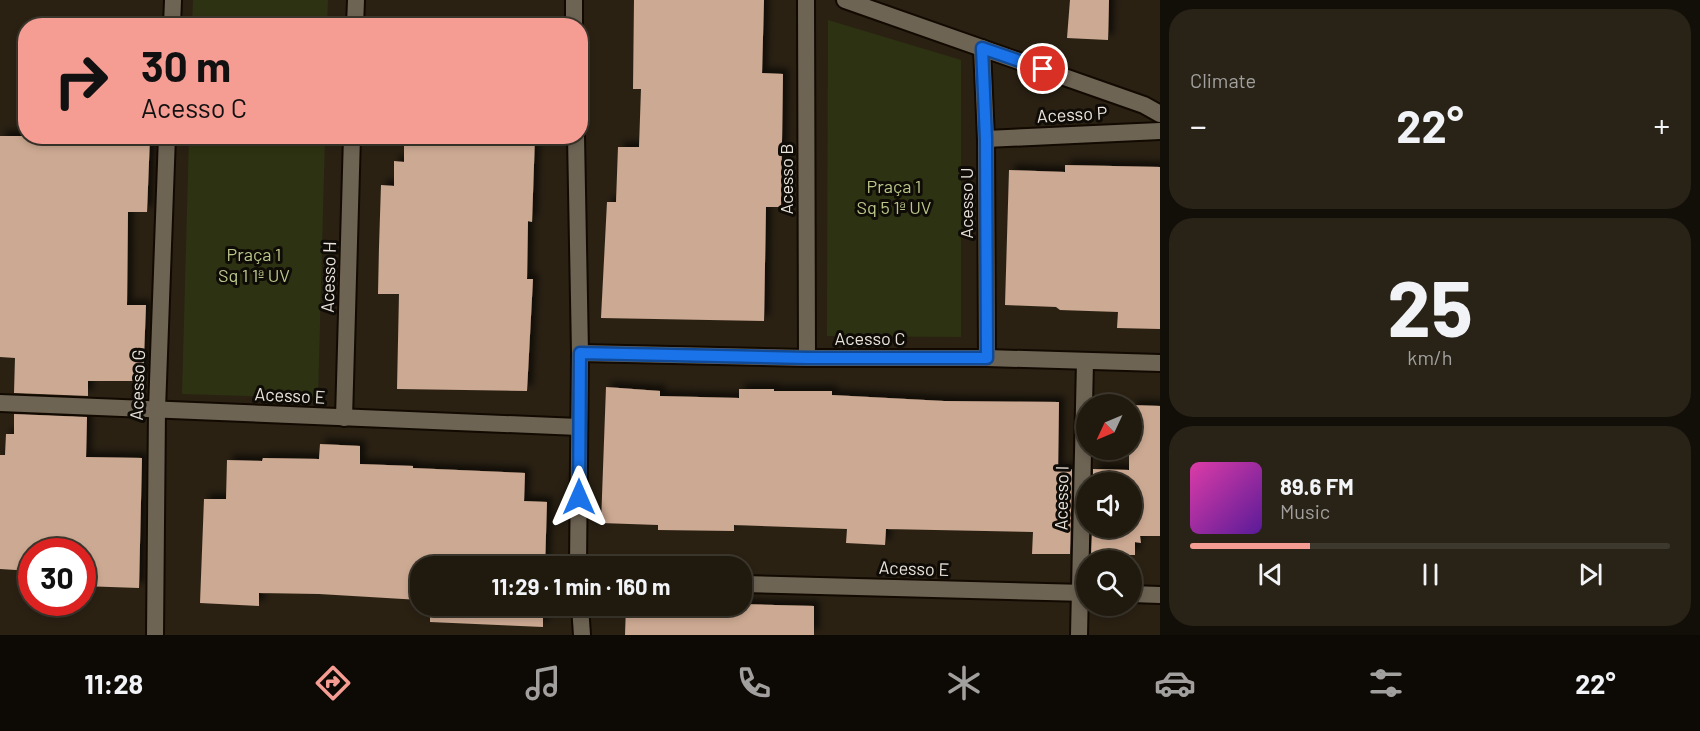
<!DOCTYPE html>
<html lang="en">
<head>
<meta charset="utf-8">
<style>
	body { margin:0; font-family:Barlow,sans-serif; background:#282217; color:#f1f3f6; height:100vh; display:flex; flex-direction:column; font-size:22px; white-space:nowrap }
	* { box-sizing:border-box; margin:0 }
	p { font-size:20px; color:#a2a09e }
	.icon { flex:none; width:33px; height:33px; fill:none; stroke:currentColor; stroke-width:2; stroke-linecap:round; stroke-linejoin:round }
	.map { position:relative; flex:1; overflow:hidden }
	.panel { display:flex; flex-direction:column; gap:9px; padding:9px; background:#120e08; width:540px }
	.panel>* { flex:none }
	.top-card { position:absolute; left:18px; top:18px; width:570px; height:126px; border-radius:24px; box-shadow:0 3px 9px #0003,0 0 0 2px #3d382e; background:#f59c93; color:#111; overflow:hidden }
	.needle { width:39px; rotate:226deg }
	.controls { position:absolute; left:1076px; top:394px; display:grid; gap:12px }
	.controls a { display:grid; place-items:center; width:66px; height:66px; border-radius:50%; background:#20190e; box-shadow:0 3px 9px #0003,0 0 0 2px #3d382e; font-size:30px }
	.speed { position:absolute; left:18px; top:538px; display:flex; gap:12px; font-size:30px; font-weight:700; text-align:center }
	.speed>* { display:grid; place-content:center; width:78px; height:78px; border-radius:50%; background:#20190e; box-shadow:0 3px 9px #0003,0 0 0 2px #3d382e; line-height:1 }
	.speed .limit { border:9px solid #d22; background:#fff; color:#111 }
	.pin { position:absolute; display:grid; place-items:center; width:51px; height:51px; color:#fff; margin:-26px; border:3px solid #fff; border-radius:50%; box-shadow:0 2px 6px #0007 }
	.me { position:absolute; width:66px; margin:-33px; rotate:0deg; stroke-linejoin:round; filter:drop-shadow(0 0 4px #0008) }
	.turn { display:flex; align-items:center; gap:21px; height:126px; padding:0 24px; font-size:27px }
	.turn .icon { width:78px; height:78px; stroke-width:2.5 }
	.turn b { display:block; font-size:42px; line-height:51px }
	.big { font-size:45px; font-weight:700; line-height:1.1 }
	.panel .card { flex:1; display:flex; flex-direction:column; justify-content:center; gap:9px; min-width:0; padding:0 21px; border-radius:24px; background:#282217 }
	.panel .dial { align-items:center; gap:0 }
	.dial b { font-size:78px; line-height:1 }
	.song { display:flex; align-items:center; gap:18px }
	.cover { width:72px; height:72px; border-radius:9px; background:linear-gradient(135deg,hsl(320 70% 55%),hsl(270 70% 35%)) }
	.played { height:6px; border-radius:3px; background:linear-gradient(90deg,#f59c93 25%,#3d382e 25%) }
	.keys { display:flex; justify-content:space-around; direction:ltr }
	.heat { display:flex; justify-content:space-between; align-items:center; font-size:33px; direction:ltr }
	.trip { position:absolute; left:410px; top:556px; width:342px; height:60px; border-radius:24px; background:#20190e; box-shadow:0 3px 9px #0003,0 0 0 2px #3d382e; font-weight:700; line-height:60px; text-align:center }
	.dock { display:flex; height:96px; justify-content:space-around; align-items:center; background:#0d0a06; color:#a2a09e }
	.dock .icon { width:42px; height:42px }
	.dock .current { color:#f59c93 }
	.dock b { font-size:27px; color:#f1f3f6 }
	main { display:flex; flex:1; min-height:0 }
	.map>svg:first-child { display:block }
	.green { fill:#2d3212 }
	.building { fill:#cca992; filter:url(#shadow) }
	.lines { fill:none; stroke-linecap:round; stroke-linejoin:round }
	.minor-casing { stroke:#120a01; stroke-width:20 }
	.minor { stroke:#6e6454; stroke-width:16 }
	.route-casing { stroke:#114b97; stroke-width:15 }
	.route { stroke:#1a73e8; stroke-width:10 }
	.labels { text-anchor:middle; stroke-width:6; stroke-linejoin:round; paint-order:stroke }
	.street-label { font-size:18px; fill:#eae4dc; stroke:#0f0b06 }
	.park-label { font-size:18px; fill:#bbc78a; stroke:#0f0b06 }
</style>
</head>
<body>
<main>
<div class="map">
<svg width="1160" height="635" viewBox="0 0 1160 635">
	<defs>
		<filter id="shadow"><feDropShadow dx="5.5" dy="-5.5" stdDeviation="3" flood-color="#0009"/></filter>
	</defs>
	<rect width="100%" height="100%" fill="#2a2113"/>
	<g class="green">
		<polygon points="193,0 328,0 327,25 192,25"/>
		<polygon points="828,20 961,60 961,337 827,336"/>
		<polygon points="189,137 325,137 318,398 182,394"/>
	</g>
	<g class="building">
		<polygon points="634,0 764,0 762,73 783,74 781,207 766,207 764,321 601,318 607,202 616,202 618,147 639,147 641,89 633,89"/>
		<polygon points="1070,0 1109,0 1108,40 1067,38"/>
		<polygon points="0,136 150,136 147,212 128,212 127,305 146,305 143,381 88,381 88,396 14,393 15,358 0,357"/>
		<polygon points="404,136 535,136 532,222 528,221 527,279 533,279 527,391 397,389 399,294 378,294 379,247 381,185 394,186 394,161 404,162"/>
		<polygon points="1065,165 1160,167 1160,329 1117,328 1118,312 1060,310 1056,307 1005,305 1009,170 1065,172"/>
		<polygon points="606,387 660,391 660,396 739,398 739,389 774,389 774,391 832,391 832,395 944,401 1059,402 1058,469 1072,469 1070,554 1032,554 1033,532 886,529 885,545 846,543 847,529 734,525 734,531 658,530 658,525 601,523"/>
		<polygon points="1131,405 1160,406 1160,536 1140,536 1141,543 1135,542 1135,555 1091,555 1092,528 1131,528 1131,483 1093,483 1093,469 1129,470 1129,450 1131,450"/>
		<polygon points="14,414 87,417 86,457 142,458 139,588 82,586 82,552 32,552 32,571 0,569 0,455 5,455 6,434 14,434"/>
		<polygon points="320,444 360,446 360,464 413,466 413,468 525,473 524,501 547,502 545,567 420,567 420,600 319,594 259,593 259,606 200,603 204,499 226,499 227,460 262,461 263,458 319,459"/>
		<polygon points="741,604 814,606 814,635 625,635 626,606 716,607 741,606"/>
		<polygon points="430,606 543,606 543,627 430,622"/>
	</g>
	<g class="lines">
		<defs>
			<g id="minor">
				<polyline points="574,0 574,26"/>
				<polyline points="806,0 807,358"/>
				<polyline points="845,0 1144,105 1160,114"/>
				<polyline points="172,26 173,0"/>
				<polyline points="355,26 356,0"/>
				<polyline points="982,48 986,139 987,358"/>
				<polyline points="576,136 580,353 578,567"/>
				<polyline points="986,139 1160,131"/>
				<polyline points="580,353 807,358 987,358 1160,363"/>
				<polyline points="0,403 579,427"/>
				<polyline points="344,418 352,136"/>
				<polyline points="741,584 1086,593"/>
				<polyline points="1131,594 1160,595"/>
				<polyline points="580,606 582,635"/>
				<polyline points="155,635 157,409 167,136"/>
				<polyline points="1079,635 1085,361"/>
			</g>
		</defs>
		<use href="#minor" class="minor-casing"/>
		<use href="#minor" class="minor"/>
	</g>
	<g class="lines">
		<defs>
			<polyline id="route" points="579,497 580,353 807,358 987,358 986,139 982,48 1043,69"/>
		</defs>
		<use href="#route" class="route-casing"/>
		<use href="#route" class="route"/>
	</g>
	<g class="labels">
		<g class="street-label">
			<text transform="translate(1072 115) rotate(-3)" y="6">Acesso P</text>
			<text transform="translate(787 179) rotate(-90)" y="6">Acesso B</text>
			<text transform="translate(967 203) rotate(-90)" y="6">Acesso U</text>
			<text transform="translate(329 277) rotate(-88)" y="6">Acesso H</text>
			<text x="870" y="345">Acesso C</text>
			<text transform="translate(138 385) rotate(-88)" y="6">Acesso G</text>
			<text transform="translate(290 396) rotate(3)" y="6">Acesso E</text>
			<text transform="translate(1062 498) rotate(-89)" y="6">Acesso I</text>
			<text transform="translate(914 569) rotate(2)" y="6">Acesso E</text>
		</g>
		<g class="park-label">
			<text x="894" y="193">Praça 1<tspan x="894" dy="21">Sq 5 1ª UV</tspan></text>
			<text x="254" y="261">Praça 1<tspan x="254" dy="21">Sq 1 1ª UV</tspan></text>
		</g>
	</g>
</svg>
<div class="controls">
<a><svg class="needle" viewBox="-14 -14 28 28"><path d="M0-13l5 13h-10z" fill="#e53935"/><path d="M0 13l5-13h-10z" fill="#a2a09e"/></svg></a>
<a><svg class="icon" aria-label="sound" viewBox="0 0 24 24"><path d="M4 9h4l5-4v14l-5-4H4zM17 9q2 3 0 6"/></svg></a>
<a><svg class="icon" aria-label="search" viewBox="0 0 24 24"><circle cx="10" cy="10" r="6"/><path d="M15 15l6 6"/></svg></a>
</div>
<div class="speed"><div class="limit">30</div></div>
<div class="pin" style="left:1043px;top:69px;background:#d93025"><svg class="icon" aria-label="arrive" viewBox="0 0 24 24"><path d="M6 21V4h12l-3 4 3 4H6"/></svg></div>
<svg class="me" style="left:579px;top:497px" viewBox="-20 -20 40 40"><path d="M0-17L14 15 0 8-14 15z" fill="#1a73e8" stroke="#fff" stroke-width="4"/></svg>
<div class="trip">11:29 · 1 min · 160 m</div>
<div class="top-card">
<div class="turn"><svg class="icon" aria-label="right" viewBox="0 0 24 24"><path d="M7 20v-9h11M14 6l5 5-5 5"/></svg><div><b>30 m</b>Acesso C</div></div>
</div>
</div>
<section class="panel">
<div class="card"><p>Climate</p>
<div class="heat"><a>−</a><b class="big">22°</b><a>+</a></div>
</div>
<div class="card dial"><b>25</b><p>km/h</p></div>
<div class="card">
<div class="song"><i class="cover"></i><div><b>89.6 FM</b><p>Music</p></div></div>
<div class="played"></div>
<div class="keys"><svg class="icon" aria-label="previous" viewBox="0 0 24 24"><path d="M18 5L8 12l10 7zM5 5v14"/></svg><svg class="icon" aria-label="pause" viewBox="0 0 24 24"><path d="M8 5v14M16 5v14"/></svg><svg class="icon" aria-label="next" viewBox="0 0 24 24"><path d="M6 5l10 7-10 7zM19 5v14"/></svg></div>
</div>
</section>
</main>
<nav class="dock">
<b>11:28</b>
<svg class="icon current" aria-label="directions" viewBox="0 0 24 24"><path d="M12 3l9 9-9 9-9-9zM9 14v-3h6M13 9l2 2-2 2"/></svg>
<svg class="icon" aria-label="music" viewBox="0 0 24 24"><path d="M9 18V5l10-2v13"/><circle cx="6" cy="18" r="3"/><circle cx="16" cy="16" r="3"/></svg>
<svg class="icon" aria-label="phone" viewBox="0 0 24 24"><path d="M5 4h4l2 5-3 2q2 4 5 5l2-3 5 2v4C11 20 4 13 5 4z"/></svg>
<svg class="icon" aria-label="climate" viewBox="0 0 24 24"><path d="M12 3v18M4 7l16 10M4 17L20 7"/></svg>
<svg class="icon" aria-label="car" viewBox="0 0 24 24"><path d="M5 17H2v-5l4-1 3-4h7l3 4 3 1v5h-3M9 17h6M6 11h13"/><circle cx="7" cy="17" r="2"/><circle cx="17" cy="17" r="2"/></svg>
<svg class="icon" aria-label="filters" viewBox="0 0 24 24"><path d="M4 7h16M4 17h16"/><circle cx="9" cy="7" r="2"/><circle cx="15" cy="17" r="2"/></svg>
<b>22°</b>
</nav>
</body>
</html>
